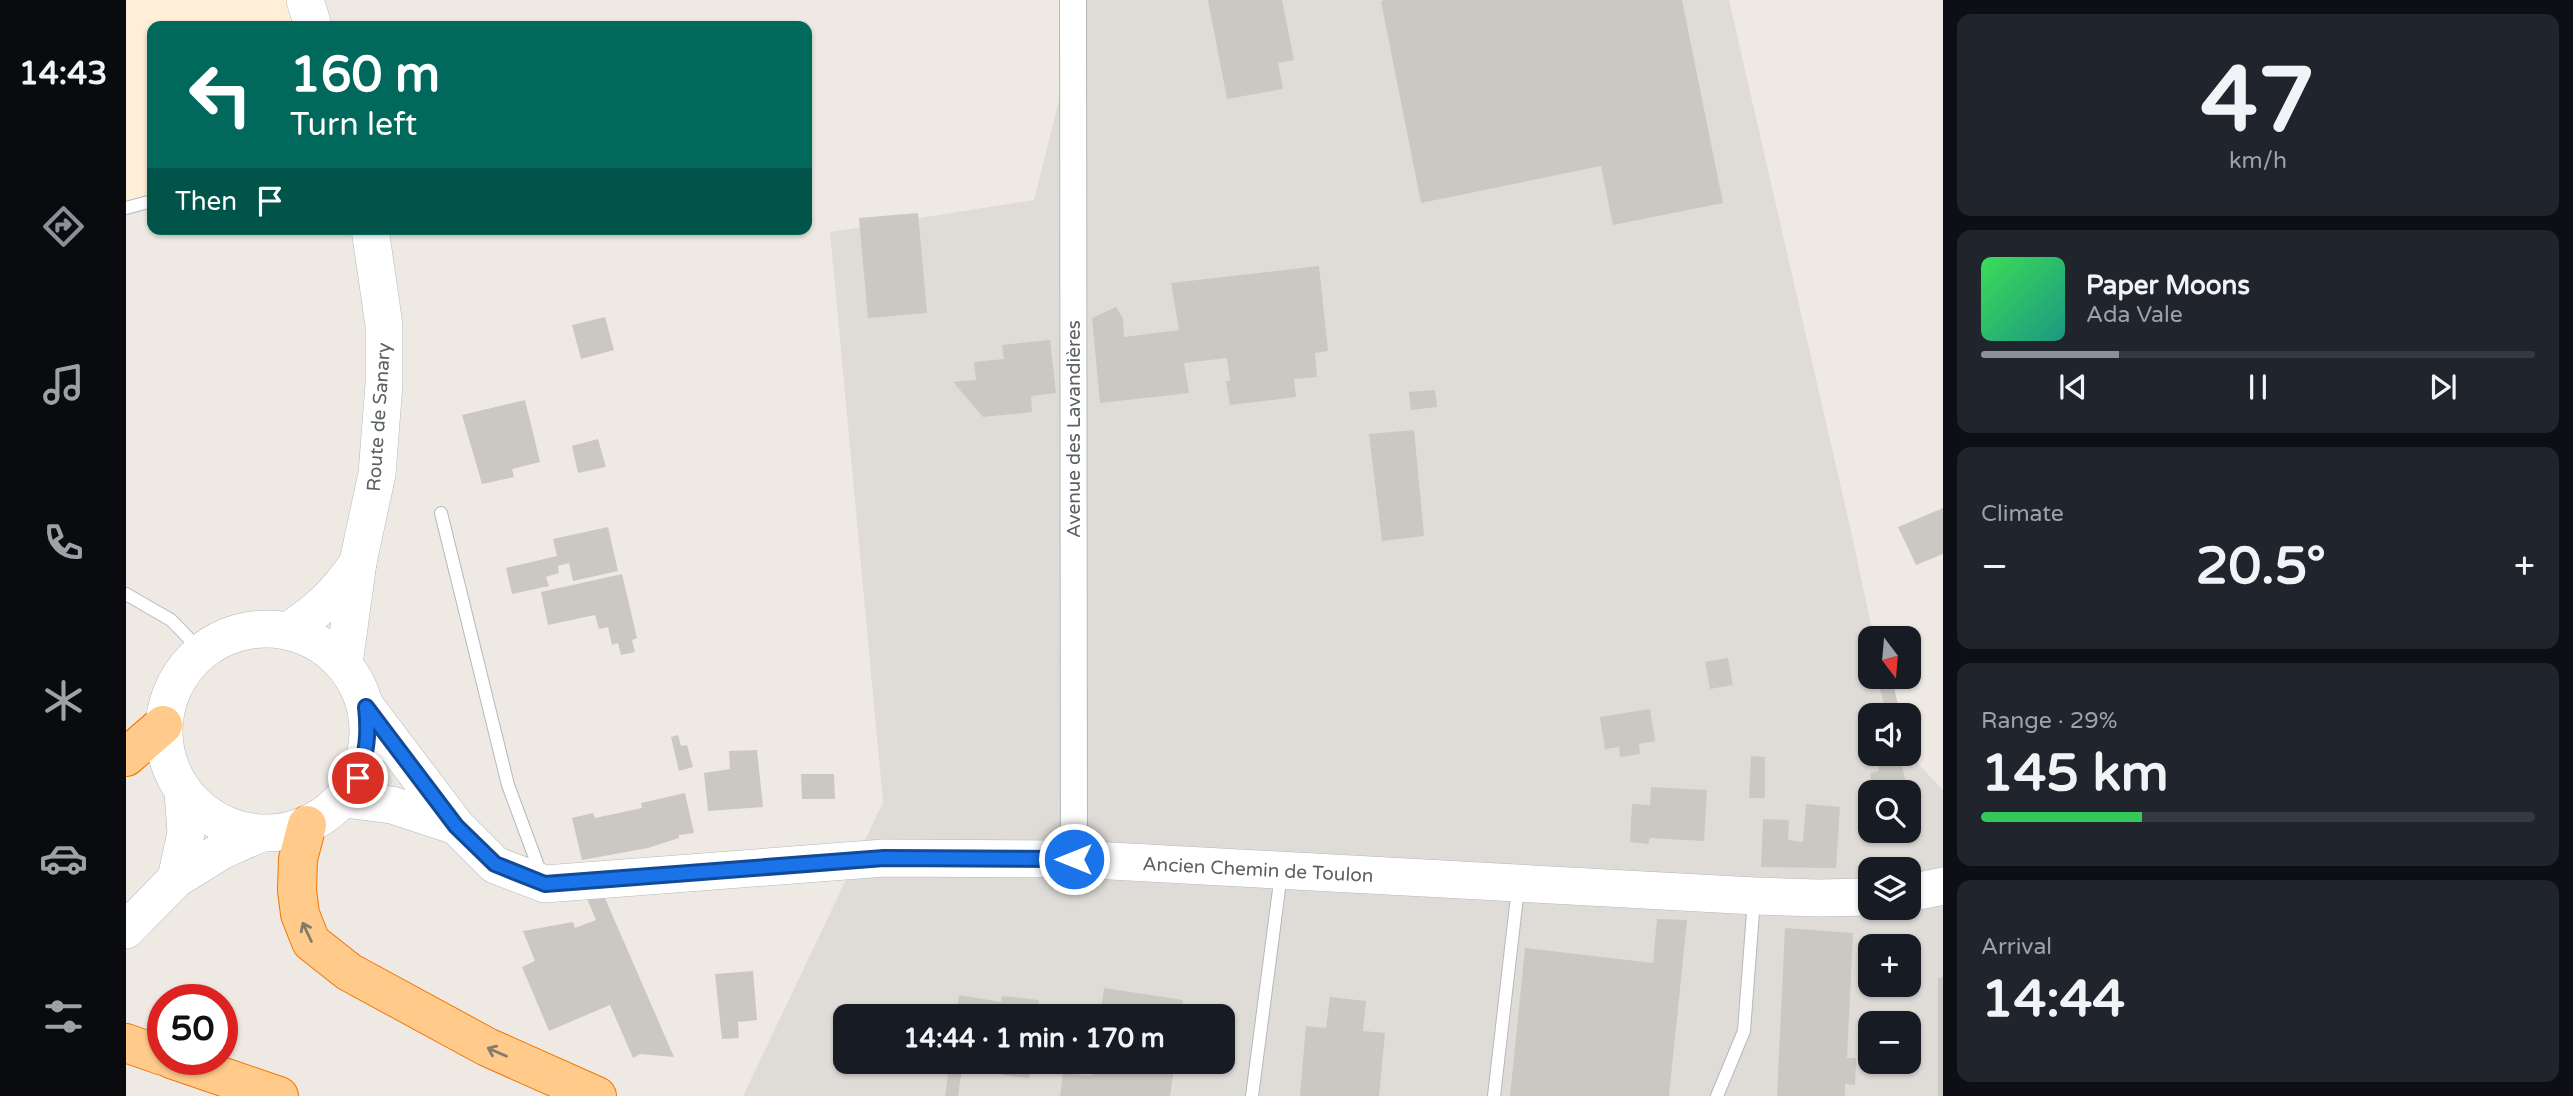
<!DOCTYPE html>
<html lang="en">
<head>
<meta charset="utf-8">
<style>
	body { margin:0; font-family:"Varela Round",sans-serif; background:#20242c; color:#f1f3f6; height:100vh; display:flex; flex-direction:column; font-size:26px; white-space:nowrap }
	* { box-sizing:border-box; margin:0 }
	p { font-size:23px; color:#9ea1a6 }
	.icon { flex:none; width:38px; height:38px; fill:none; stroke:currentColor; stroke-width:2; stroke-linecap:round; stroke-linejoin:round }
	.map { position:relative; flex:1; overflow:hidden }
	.drawer { display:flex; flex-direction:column; gap:14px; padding:14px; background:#0d0f14; width:630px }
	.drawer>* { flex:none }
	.hud { position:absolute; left:21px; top:21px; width:665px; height:214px; border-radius:14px; box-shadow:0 2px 5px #0004; background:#00695c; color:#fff; overflow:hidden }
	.needle { width:46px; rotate:164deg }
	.buttons { position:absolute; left:1732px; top:626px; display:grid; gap:14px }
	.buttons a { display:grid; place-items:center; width:63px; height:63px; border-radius:14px; background:#171b24; box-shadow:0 2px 5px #0004; font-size:35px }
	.speed { position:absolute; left:21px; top:984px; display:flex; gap:14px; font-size:35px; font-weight:700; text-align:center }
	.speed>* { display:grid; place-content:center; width:91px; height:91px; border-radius:50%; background:#171b24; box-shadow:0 2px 5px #0004; line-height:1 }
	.speed .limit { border:10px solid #d22; background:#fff; color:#111 }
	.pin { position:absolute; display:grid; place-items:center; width:60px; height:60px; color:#fff; margin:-30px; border:4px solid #fff; border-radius:50%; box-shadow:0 2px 7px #0007 }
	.me { position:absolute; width:77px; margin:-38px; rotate:270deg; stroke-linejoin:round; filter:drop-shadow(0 0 5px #0008) }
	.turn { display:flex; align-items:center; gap:24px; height:147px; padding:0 28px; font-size:32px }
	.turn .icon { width:91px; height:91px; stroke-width:2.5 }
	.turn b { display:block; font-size:49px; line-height:60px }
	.then { display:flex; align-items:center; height:66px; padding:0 28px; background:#0003; gap:14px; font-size:26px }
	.big { font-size:52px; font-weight:700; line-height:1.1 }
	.drawer .tile { flex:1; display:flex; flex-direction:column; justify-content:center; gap:10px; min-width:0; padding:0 24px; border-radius:14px; background:#20242c }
	.drawer .dial { align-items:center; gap:0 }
	.dial b { font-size:91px; line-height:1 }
	.song { display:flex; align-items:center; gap:21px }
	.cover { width:84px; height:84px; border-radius:10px; background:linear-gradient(135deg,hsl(130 70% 55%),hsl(170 70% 35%)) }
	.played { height:7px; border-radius:4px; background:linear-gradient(90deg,#8c9099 25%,#363941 25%) }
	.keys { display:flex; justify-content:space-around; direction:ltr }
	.heat { display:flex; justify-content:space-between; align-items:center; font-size:38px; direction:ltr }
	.charge { height:10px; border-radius:5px; background:linear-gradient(90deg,#34c759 29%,#363941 0) }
	.trip { position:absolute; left:707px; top:1004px; width:402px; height:70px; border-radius:14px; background:#171b24; box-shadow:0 2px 5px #0004; font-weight:700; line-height:70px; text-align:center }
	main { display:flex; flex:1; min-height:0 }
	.tab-bar { display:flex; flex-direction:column; width:126px; justify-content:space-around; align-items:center; background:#090b0e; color:#9ea1a6 }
	.tab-bar .icon { width:49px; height:49px }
	.tab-bar .current { color:#8c9099 }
	.tab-bar b { font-size:32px; color:#f1f3f6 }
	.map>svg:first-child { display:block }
	.commercial { fill:#ffeed8 }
	.industrial { fill:#dfdcd8; fill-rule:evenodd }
	.building { fill:#cbc7c2 }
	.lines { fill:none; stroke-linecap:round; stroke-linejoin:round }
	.lane-casing { stroke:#b4b8bb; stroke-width:14 }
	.street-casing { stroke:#b4b8bb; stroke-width:28 }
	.secondary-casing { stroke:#b2b8bb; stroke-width:38 }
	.highway-casing { stroke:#f27600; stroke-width:40 }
	.lane { stroke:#fff; stroke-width:12 }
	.street { stroke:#fff; stroke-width:26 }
	.secondary { stroke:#fff; stroke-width:37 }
	.highway { stroke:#ffca8a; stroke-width:38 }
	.oneway { stroke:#847b6e }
	.route-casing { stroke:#114b97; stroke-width:18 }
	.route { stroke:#1a73e8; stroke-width:12 }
	.labels { text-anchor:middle; stroke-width:6; stroke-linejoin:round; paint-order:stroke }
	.street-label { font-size:19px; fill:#5b6164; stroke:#fff }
</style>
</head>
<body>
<main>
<nav class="tab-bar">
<b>14:43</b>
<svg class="icon current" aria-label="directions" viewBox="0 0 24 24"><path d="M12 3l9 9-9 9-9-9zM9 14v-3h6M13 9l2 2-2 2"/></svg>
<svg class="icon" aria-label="music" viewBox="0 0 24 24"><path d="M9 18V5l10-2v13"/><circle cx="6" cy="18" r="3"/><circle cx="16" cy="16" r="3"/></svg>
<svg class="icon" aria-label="phone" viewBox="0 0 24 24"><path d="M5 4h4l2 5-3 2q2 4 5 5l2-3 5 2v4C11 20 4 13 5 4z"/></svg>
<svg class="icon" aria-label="climate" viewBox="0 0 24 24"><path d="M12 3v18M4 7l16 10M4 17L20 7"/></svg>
<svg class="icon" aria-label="car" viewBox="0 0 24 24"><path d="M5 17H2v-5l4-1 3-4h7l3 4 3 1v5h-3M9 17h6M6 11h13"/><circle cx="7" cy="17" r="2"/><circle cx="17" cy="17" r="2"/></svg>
<svg class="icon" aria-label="filters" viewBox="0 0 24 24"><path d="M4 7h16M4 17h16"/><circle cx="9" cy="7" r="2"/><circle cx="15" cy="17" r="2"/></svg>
</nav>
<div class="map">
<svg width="1817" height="1096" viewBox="0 0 1817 1096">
	<rect width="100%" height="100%" fill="#eeeae3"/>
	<polygon class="commercial" points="0,0 163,0 170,26 26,26 26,203 0,211"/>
	<path class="industrial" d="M958,0H1603L1727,540L1748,639H1745V677H1756L1763,716H1745V754H1783L1817,790V1096H617L757,802L704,232L908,200ZM1745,793H1783V831H1745ZM1745,870H1783V908H1745ZM1745,947H1783V985H1745ZM719,1017H1097V1062H719ZM1745,1024H1783V1062H1745Z"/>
	<g class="building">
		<polygon points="1082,0 1156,0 1168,60 1152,63 1157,89 1101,99"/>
		<polygon points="1260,0 1556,0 1597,203 1487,225 1475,166 1295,203 1255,1"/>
		<polygon points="792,213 801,313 742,318 733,218"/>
		<polygon points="1193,266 1202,351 1189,353 1191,377 1168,379 1170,397 1104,405 1100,381 1104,381 1101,358 1058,363 1063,393 974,403 966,318 990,307 997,318 998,337 1053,330 1045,283"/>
		<polygon points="479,317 488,350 455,359 446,325"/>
		<polygon points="924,340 930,393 905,396 906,412 857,417 827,382 850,380 848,362 878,359 876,345"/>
		<polygon points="1309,390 1311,407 1285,410 1283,392"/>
		<polygon points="399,400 414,462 386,469 388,477 356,484 336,415"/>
		<polygon points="1288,430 1298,536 1256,541 1243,434"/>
		<polygon points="472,439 480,467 452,473 446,446"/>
		<polygon points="1817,508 1817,554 1790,565 1772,527"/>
		<polygon points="482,527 492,571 447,581 443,563 432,566 433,573 420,577 423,586 386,594 380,568 431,556 427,539"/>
		<polygon points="496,574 511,638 506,640 509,652 495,655 492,643 486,645 482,627 473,629 469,615 422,625 415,592"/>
		<polygon points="1602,658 1607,685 1584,689 1579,662"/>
		<polygon points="1766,678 1772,705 1759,708 1752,681"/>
		<polygon points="1524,709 1529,741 1513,744 1514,754 1494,757 1493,747 1479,749 1474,717"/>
		<polygon points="552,735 555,746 561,745 567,767 553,771 545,737"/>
		<polygon points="631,750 637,807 582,811 578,773 604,769 603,751"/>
		<polygon points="1625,756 1639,757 1639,798 1623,798"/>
		<polygon points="1774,756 1782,793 1747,793 1744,773 1753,771 1751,760"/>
		<polygon points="675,774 708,774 709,799 676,799"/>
		<polygon points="1525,787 1581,790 1578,841 1524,838 1522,844 1504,842 1506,804 1524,805"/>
		<polygon points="559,793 568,833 553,835 553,838 522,848 456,860 446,818 467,813 469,818 516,808 515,803"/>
		<polygon points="1680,804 1714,807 1710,868 1635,867 1637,819 1663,820 1662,840 1677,842"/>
		<polygon points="475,889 548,1057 514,1054 507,1058 484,1005 423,1031 396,967 409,961 397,931 447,922 449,928 470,920 460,896"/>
		<polygon points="1531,919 1561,920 1543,1096 1384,1096 1399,948 1527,963"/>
		<polygon points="1659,928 1727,933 1721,1058 1730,1058 1729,1085 1719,1084 1719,1096 1651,1096"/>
		<polygon points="627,971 631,1020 612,1022 613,1038 596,1039 589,974"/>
		<polygon points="1817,977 1817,1096 1812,1096 1812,978"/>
		<polygon points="978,988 1057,1000 1055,1017 974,1017"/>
		<polygon points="833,995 875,1002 876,996 913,1000 911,1017 830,1017"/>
		<polygon points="1204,997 1240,1001 1237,1031 1259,1033 1253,1096 1174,1096 1180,1026 1200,1028"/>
		<polygon points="824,1062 837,1062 832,1096 819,1096"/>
		<polygon points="877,1062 905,1062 903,1078 877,1075"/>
		<polygon points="967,1062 1049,1062 1044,1096 934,1096 937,1073 965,1076"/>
	</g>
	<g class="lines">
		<defs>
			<g id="lane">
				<polyline points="0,208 26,201"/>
				<polyline points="315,513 382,785 415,874"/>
				<polyline points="0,594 45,620 76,652"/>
				<polyline points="1126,1096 1155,874"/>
				<polyline points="1368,1096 1392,888"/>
				<polyline points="1591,1096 1618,1031 1628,899"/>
			</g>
			<polyline id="street" points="947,0 948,859"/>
			<g id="secondary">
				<polyline points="179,0 187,26"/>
				<circle cx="140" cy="731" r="102"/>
				<path d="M162,631C195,609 209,595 232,563"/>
				<polyline points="218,664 232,562 251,474 258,384 258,325 244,229"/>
				<polyline points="240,707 330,826 369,865 419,884 758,858 948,859 1629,896 1691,898 1745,897"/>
				<polyline points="218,799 266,805 330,826"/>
				<polyline points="50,879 60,833 57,792"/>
				<polyline points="1783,893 1817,886"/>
				<polyline points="0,930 50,879 97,850 133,834"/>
			</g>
			<g id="highway">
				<polyline points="0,757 37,725"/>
				<polyline points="181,825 172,859 171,890 174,914 185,942 223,972 361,1047 471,1096"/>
				<polyline points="0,1043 37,1056"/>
				<polyline points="45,1059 153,1096"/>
			</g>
		</defs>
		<use href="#lane" class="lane-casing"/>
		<use href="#street" class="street-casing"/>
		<use href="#secondary" class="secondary-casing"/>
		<use href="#highway" class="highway-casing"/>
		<use href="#lane" class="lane"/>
		<use href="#street" class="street"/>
		<use href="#secondary" class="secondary"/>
		<use href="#highway" class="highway"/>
	</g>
	<defs><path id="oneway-shaft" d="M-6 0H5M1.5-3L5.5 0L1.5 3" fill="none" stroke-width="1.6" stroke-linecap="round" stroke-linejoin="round" transform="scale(1.75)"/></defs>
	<g class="oneway">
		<use href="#oneway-shaft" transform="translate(181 932) rotate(-115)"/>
		<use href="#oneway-shaft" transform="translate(371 1052) rotate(-156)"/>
	</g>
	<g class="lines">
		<defs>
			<path id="route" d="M232,778C241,753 243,733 240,707L330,826L369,864L419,884L758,858L948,859"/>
		</defs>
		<use href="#route" class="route-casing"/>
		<use href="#route" class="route"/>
	</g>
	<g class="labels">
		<g class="street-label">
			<text transform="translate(252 417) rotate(-86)" y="7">Route de Sanary</text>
			<text transform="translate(947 429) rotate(-90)" y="7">Avenue des Lavandières</text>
			<text transform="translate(1132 869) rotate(3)" y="7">Ancien Chemin de Toulon</text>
		</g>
	</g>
</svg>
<div class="buttons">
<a><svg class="needle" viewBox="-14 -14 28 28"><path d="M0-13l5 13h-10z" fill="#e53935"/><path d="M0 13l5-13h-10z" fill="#9ea1a6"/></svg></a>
<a><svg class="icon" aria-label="sound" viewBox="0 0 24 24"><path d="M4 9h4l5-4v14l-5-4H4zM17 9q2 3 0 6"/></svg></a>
<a><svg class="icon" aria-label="search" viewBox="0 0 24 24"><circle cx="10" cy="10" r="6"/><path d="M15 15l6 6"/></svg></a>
<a><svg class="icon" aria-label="layers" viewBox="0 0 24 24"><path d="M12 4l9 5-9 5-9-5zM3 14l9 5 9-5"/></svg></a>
<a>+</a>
<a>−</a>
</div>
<div class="speed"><div class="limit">50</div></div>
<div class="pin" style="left:232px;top:778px;background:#d93025"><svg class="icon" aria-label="arrive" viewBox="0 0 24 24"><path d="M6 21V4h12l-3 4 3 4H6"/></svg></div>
<svg class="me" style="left:948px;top:859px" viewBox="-20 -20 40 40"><circle r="17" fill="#1a73e8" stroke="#fff" stroke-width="3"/><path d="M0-11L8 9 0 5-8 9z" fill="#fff"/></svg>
<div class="trip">14:44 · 1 min · 170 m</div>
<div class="hud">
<div class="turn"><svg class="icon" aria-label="left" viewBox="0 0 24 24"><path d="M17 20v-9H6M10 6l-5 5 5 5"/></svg><div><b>160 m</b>Turn left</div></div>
<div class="then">Then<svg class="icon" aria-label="arrive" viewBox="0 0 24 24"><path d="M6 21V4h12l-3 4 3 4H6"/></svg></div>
</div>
</div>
<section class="drawer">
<div class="tile dial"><b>47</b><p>km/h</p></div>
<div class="tile">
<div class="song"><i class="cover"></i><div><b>Paper Moons</b><p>Ada Vale</p></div></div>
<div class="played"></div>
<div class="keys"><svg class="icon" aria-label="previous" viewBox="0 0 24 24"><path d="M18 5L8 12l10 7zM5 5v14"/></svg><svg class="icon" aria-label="pause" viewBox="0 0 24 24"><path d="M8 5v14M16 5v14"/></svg><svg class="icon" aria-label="next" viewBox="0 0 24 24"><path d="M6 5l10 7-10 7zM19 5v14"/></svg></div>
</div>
<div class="tile"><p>Climate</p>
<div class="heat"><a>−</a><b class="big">20.5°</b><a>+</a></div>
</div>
<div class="tile"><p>Range · 29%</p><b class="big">145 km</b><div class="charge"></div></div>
<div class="tile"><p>Arrival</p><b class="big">14:44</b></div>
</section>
</main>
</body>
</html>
